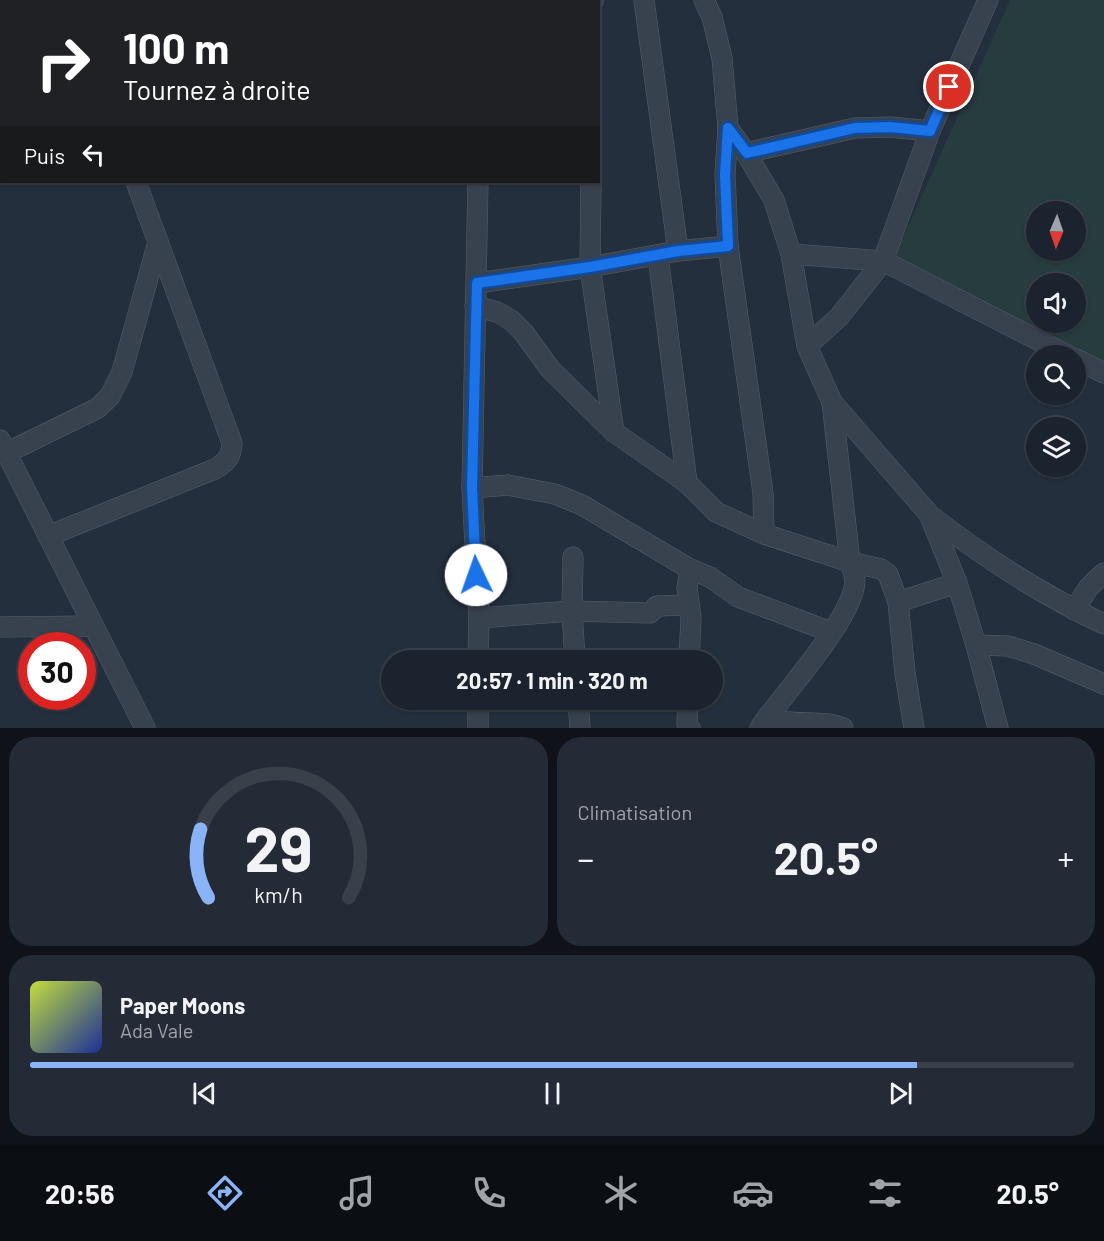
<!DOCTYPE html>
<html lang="fr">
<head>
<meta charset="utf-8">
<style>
	body { margin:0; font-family:Barlow,sans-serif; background:#242b36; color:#f1f3f6; height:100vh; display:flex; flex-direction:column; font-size:22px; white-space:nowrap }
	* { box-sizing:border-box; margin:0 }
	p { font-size:20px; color:#a0a4aa }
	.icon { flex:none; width:33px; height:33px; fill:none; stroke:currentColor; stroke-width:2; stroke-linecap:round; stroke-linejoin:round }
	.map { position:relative; height:728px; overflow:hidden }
	.panel { display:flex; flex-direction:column; gap:9px; padding:9px; background:#0f1319; flex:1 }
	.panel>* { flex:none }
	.guide { position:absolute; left:0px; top:0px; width:600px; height:183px; box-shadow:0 2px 4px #0004,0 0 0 2px #39404a; background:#202124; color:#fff; overflow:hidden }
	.needle { width:39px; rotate:182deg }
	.controls { position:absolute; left:1026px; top:201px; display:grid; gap:12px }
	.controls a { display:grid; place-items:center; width:60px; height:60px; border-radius:50%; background:#1b232e; box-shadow:0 2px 4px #0004,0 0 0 2px #39404a; font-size:30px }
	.speed { position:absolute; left:18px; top:632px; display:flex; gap:12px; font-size:30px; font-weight:700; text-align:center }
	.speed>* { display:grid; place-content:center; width:78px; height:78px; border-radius:50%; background:#1b232e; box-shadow:0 2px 4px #0004,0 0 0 2px #39404a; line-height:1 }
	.speed .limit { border:9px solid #d22; background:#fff; color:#111 }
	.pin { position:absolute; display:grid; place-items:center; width:51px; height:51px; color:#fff; margin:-26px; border:3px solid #fff; border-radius:50%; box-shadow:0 2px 6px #0007 }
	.me { position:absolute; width:66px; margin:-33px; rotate:357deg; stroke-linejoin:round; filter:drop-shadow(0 0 4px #0008) }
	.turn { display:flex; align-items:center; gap:21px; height:126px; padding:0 24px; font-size:27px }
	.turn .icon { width:78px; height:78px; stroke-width:2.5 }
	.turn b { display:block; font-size:42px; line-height:51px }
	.then { display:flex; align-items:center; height:57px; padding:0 24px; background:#0003; gap:12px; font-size:22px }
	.big { font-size:45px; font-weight:700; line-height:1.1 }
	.panel .widget { flex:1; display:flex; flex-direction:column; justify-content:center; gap:9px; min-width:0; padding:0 21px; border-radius:24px; background:#242b36 }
	.panel .dial { align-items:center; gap:0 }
	.dial svg { height:156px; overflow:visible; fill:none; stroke:#39404a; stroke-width:7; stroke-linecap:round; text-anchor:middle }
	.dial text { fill:#f1f3f6; stroke:none }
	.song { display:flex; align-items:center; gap:18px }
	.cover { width:72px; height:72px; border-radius:9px; background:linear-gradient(135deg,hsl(70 70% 55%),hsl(230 70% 35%)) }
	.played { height:6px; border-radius:3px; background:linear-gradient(90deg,#8ab4f8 85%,#39404a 85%) }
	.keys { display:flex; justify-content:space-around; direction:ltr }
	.heat { display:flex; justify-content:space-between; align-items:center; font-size:33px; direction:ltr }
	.panel .tiles { flex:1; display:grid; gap:9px; grid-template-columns:1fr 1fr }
	.widget:last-child { grid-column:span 2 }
	.trip { position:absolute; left:381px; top:650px; width:342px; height:60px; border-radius:30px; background:#1b232e; box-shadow:0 2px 4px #0004,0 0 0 2px #39404a; font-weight:700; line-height:60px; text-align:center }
	.tabs { display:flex; height:96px; justify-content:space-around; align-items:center; background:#0b0e12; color:#a0a4aa }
	.tabs .icon { width:42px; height:42px }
	.tabs .active { color:#8ab4f8 }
	.tabs b { font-size:27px; color:#f1f3f6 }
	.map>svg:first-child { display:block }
	.green { fill:#263c3f; fill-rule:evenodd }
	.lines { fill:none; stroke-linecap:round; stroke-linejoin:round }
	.minor-casing { stroke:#565f6c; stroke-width:21 }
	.minor { stroke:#38414e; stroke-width:20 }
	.route-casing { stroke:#114b97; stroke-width:15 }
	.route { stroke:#1a73e8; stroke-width:10 }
</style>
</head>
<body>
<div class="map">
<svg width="1104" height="728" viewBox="0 0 1104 728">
	<rect width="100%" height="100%" fill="#242f3e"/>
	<path class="green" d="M1010,0H1104V365L888,271ZM1036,212H1076V250H1036ZM1036,284H1076V322H1036Z"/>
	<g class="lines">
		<defs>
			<g id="minor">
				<polyline points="644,0 678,251"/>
				<polyline points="704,0 712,17 722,58 728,128 746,153 774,200 791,254 807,346 832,402 929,514 957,583 976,645 998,728"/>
				<polyline points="485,1 543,0"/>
				<polyline points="192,2 192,0"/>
				<polyline points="332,2 332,0"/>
				<polyline points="593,2 593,0"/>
				<polyline points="0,84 2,84"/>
				<polyline points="728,128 725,174 728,246 763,493 764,534"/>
				<polyline points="746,153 855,128 890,127 930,131"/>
				<polyline points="478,182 472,488 479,618 478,660"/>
				<polyline points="591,182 590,267 614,432"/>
				<polyline points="791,254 883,261 1069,356"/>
				<polyline points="658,256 687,483"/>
				<polyline points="477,283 590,267 678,251 728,246"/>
				<polyline points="475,306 497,312 511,320 524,333 550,369 614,432 687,483 716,512 764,534 850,562 881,569 888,574 898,602 905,673 914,728"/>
				<polyline points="807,346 839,317 883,261 930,131 988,0"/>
				<polyline points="1076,359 1104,373"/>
				<polyline points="0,440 145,728"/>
				<polyline points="6,453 98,408 110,396 122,372 158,242"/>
				<polyline points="472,488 508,485 555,494 582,505 690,569 710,577 738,597 831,632"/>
				<path d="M931,516C985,558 1042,595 1104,624"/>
				<path d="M48,536L215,469C227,462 231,457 232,443L136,182"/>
				<polyline points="573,557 572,611 575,660"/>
				<polyline points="898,602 957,583"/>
				<polyline points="1074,610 1089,587 1104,573"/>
				<polyline points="479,618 572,611 650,613 657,606 689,605"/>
				<polyline points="0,627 93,626"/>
				<polyline points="976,645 1008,646 1034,654 1104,684"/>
				<polyline points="689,660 691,618 687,588 690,569"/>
				<polyline points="578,699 580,728"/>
				<polyline points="688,699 687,724 690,728"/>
				<path d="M768,716C783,728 822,718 843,728"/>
				<polyline points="478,728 478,699"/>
				<path d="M760,728C782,695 855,617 855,580C854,574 852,567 850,562L832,402"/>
			</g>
		</defs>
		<use href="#minor" class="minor-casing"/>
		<use href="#minor" class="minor"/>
	</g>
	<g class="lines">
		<defs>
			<polyline id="route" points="476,575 472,488 477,283 590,267 678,251 728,246 725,174 728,128 747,153 855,128 890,127 930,131 949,87"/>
		</defs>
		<use href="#route" class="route-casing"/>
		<use href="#route" class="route"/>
	</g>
</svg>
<div class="controls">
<a><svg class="needle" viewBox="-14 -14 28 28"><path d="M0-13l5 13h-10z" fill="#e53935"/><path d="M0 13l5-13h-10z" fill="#a0a4aa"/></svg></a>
<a><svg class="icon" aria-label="sound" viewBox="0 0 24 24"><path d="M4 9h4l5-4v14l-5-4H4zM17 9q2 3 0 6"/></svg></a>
<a><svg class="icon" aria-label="search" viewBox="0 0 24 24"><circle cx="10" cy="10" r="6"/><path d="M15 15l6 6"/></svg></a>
<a><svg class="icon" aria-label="layers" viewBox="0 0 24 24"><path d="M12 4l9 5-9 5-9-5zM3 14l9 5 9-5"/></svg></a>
</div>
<div class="speed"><div class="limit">30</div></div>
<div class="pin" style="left:949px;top:87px;background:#d93025"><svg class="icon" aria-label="arrive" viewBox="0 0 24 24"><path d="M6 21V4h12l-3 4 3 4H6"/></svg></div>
<svg class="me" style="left:476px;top:575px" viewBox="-20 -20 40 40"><circle r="19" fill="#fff"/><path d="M0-13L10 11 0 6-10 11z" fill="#1a73e8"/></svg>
<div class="trip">20:57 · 1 min · 320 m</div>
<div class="guide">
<div class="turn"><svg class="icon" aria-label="right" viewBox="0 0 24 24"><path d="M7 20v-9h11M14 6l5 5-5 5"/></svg><div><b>100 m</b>Tournez à droite</div></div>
<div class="then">Puis<svg class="icon" aria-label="left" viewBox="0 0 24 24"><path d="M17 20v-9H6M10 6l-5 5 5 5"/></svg></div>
</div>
</div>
<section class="panel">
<div class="tiles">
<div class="widget dial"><svg viewBox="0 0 100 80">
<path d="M14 69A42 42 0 1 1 86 69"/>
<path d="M14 69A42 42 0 0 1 10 34" stroke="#8ab4f8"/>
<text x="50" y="56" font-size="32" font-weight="700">29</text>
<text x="50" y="72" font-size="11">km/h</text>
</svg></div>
<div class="widget"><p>Climatisation</p>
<div class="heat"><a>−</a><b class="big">20.5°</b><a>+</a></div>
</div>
<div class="widget">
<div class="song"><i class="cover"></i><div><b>Paper Moons</b><p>Ada Vale</p></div></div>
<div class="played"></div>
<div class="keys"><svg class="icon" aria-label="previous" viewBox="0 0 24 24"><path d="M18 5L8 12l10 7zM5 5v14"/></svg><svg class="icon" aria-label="pause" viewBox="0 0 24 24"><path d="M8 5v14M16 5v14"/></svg><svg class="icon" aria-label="next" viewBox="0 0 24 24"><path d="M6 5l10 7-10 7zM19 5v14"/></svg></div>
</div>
</div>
</section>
<nav class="tabs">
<b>20:56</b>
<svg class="icon active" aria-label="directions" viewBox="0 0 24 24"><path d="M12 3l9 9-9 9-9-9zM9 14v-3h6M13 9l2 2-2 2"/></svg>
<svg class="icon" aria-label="music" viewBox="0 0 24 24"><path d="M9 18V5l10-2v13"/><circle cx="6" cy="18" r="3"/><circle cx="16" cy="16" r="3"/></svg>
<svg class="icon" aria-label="phone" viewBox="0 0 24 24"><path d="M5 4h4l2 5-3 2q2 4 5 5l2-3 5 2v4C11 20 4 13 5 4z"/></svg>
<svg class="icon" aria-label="climate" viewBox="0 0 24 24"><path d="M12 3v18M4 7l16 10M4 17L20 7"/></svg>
<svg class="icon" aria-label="car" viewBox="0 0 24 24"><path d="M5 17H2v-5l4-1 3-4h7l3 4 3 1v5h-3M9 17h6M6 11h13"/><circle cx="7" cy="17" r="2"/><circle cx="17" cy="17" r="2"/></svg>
<svg class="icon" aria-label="filters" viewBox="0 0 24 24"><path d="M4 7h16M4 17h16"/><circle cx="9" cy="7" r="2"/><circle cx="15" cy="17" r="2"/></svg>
<b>20.5°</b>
</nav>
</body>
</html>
